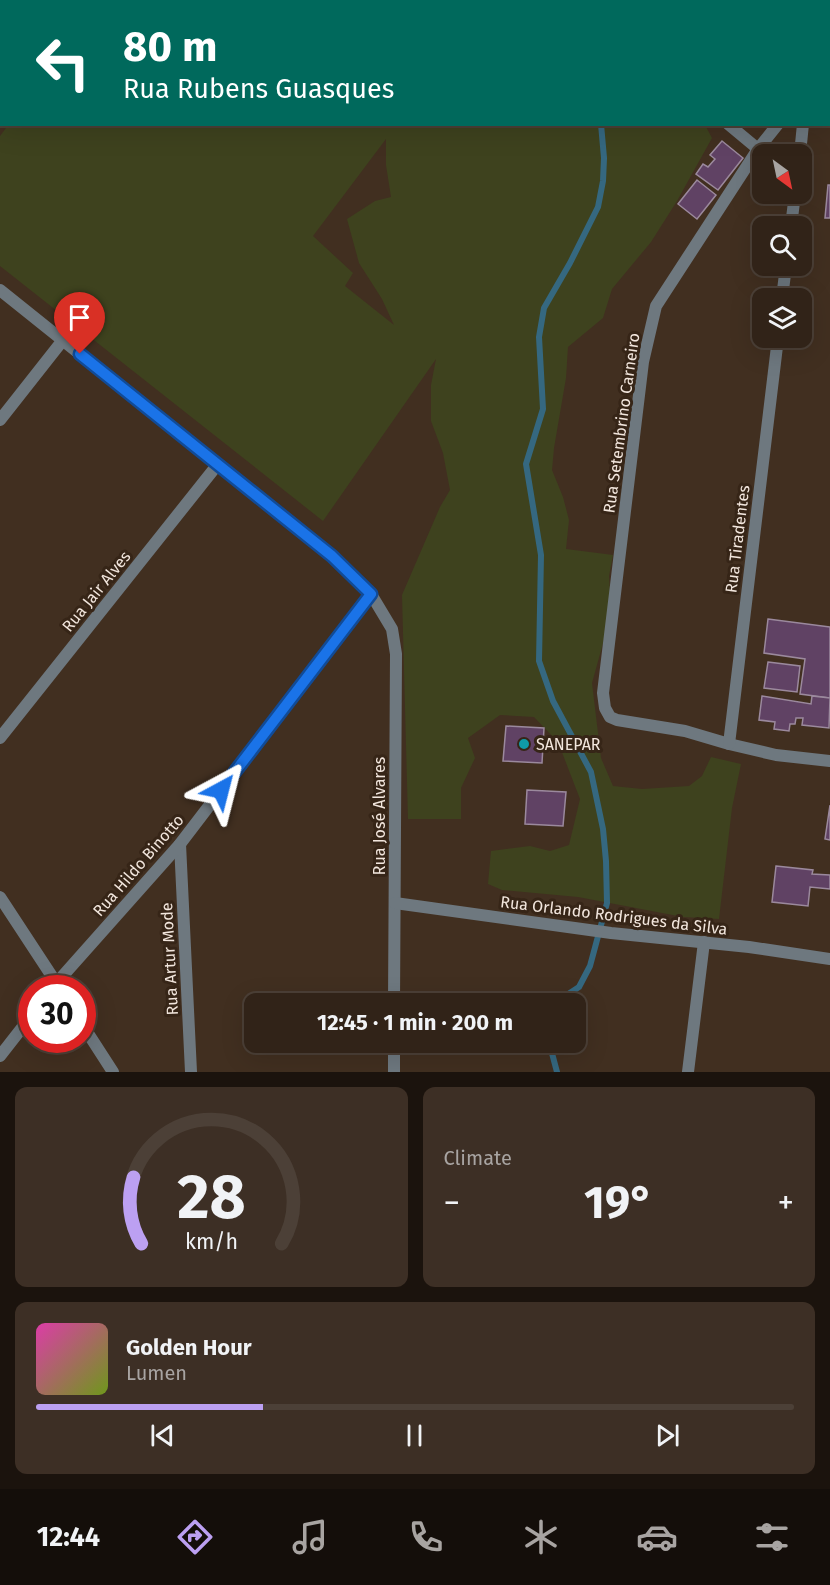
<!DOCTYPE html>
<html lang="en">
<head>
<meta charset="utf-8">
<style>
	body { margin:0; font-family:"Fira Sans",sans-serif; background:#3d2f25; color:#f1f3f6; height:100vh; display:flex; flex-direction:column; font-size:22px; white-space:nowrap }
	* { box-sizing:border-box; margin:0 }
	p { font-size:20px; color:#a8a4a2 }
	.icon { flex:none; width:33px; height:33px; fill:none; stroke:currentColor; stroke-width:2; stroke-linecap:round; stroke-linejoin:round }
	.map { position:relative; height:1072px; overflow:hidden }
	.drawer { display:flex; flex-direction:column; gap:15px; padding:15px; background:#1b130d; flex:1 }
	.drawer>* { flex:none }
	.banner { position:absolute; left:0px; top:0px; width:831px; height:126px; box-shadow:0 6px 24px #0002,0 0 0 2px #4c4037; background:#00695c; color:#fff; overflow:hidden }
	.needle { width:39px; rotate:147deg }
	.fabs { position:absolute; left:752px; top:144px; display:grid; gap:12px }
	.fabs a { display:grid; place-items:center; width:60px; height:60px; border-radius:12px; background:#312318; box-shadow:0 6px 24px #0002,0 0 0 2px #4c4037; font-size:30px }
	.speed { position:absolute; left:18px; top:975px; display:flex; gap:12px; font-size:30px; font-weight:700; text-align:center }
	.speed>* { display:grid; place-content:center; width:78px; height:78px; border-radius:50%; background:#312318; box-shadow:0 6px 24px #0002,0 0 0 2px #4c4037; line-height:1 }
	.speed .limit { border:9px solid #d22; background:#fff; color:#111 }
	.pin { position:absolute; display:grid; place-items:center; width:51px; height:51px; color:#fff; margin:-62px -26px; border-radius:50% 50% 50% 0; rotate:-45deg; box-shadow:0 0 6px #0007 }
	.pin .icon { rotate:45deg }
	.me { position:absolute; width:66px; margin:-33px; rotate:38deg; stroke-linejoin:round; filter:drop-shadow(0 0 4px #0008) }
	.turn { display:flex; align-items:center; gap:21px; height:126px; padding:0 24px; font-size:27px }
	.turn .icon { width:78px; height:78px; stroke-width:2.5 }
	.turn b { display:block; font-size:42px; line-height:51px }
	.big { font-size:45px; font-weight:700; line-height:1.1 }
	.drawer .widget { flex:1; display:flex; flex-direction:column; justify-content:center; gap:9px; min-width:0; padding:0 21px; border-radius:12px; background:#3d2f25 }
	.drawer .dial { align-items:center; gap:0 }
	.dial svg { height:156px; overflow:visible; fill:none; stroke:#4c4037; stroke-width:7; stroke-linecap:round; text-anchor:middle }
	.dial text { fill:#f1f3f6; stroke:none }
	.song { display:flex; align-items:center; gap:18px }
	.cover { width:72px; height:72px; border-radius:9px; background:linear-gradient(135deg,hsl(320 70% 55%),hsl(80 70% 35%)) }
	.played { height:6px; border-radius:3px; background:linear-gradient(90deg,#bca0f2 30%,#4c4037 30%) }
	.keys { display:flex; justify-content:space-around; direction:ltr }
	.heat { display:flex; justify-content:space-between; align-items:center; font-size:33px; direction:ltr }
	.drawer .tiles { flex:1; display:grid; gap:15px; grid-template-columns:1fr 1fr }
	.widget:last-child { grid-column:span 2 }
	.trip { position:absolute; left:244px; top:993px; width:342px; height:60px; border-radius:12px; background:#312318; box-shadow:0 6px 24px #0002,0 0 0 2px #4c4037; font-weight:700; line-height:60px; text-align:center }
	.dock { display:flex; height:96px; justify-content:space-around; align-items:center; background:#140e0a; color:#a8a4a2 }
	.dock .icon { width:42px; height:42px }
	.dock .active { color:#bca0f2 }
	.dock b { font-size:27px; color:#f1f3f6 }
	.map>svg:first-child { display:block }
	.green { fill:#3e421e; fill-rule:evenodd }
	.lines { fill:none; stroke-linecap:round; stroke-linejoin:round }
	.stream { stroke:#356880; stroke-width:6 }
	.building { fill:#604264; stroke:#9b899d; stroke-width:1.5 }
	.street { stroke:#6e787f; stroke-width:12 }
	.route-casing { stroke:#114b97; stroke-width:15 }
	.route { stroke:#1a73e8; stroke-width:10 }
	.culture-dot { fill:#0f9aa8; stroke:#362517; stroke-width:2 }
	.labels { text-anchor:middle; stroke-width:6; stroke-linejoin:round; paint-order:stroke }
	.street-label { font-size:16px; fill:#f2e6dd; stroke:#362517 }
	.poi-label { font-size:16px; fill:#f2e6dd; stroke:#362517; text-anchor:start }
</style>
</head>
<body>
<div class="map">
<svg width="830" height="1072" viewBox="0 0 830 1072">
	<rect width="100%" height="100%" fill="#412f20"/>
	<g class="green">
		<polygon points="110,0 489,0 109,1"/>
		<path d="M9,124L705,125L712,138L677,201L651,242L612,289L603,318L568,347L566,378L554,448L552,470L563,497L569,520L566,549L613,555L609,576L610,593L605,636L592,683L601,758L613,786L642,789L689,786L702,776L711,757L741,764L732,808L719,919L683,917L578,897L502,890L488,884L491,851L530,846L550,851L569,845L580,799L558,742L534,717L500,715L468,738L475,758L461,788V819H408L402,595L440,507L450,490L443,453L431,421V385L436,359L323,521L0,266V136ZM386,139V165L391,197L375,201L347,219L359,263L382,299L394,325L345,286L353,273L313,236Z"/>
	</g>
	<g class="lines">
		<g class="stream">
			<polyline points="553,1004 579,987 590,966 607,903 606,861 603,829 591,772 553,701 539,661 541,555 526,464 543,409 539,337 544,308 570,263 598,207 603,181 604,158 601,124"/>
			<polyline points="549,1042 557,1072"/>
		</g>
	</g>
	<g class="building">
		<polygon points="722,141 743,158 718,190 696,174 703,164 708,167 715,159 710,155"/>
		<polygon points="697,180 716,195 697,219 678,204"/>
		<polygon points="828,185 830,185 830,218 825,218"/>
		<polygon points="768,619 830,627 830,698 800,694 805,659 764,653"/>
		<polygon points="768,662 800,666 797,692 764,688"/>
		<polygon points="762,696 811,704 812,696 830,698 829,728 802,725 803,718 796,718 795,724 790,724 789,731 774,729 775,722 759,720"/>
		<polygon points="506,726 544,728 542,763 503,761"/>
		<polygon points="527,790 566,792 563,826 525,824"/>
		<polygon points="830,805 830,840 825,839"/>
		<polygon points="776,866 813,870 812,874 830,875 830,889 810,887 808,906 772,902"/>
	</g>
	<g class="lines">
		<g class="street">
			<polyline points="574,0 576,2"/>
			<polyline points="77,2 79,0"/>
			<polyline points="830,58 830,57"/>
			<polyline points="0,99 2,97"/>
			<polyline points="728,124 758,149"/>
			<polyline points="778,124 758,149 656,306 643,362 603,693 605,708 610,717 617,720 685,731 729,744 776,755 830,761"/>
			<polyline points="800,154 803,124"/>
			<polyline points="791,226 795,194"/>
			<polyline points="0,290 332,556 371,594 392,629 396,654 394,1004"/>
			<polyline points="782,298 786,266"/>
			<polyline points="0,420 63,340"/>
			<polyline points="0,738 218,464"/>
			<polyline points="729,744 778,338"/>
			<polyline points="180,844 191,1072"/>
			<polyline points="0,897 59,987"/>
			<polyline points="395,903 611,933 749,947 830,959"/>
			<polyline points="52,988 180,844 371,594"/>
			<polyline points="82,1024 113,1072"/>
			<polyline points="0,1056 32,1015"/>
			<polyline points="394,1072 394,1042"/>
			<polyline points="688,1072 704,942"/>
		</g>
	</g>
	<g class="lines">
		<defs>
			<polyline id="route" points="80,354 332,556 371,594 221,790"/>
		</defs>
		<use href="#route" class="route-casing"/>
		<use href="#route" class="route"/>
	</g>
	<circle class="culture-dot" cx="524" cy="744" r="6"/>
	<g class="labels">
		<g class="street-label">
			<text transform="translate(621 423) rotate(-82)" y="6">Rua Setembrino Carneiro</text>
			<text transform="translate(737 539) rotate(-83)" y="6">Rua Tiradentes</text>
			<text transform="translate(96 591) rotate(-51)" y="6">Rua Jair Alves</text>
			<text transform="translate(379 816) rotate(-90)" y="6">Rua José Alvares</text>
			<text transform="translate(138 865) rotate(-49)" y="6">Rua Hildo Binotto</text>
			<text transform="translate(614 915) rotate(7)" y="6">Rua Orlando Rodrigues da Silva</text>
			<text transform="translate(169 959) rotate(-93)" y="6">Rua Artur Mode</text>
		</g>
		<g class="poi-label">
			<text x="536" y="750">SANEPAR</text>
		</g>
	</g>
</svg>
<div class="fabs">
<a><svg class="needle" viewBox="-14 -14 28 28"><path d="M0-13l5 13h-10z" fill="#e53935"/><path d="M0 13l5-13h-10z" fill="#a8a4a2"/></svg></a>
<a><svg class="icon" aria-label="search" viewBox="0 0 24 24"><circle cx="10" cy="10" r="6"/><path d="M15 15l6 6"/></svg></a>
<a><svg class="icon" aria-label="layers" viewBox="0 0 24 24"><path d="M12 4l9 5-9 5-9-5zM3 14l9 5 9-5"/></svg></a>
</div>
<div class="speed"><div class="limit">30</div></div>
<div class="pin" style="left:80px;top:354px;background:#d93025"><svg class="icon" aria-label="arrive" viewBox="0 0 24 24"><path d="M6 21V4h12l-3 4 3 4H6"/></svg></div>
<svg class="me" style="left:221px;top:790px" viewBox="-20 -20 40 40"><path d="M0-17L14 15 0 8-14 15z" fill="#1a73e8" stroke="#fff" stroke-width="4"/></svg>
<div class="trip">12:45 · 1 min · 200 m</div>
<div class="banner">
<div class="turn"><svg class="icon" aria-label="left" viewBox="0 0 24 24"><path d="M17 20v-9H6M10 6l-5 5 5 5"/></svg><div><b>80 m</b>Rua Rubens Guasques</div></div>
</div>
</div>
<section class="drawer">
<div class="tiles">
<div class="widget dial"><svg viewBox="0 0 100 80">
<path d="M14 69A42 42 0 1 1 86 69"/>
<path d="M14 69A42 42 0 0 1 10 35" stroke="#bca0f2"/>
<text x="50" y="56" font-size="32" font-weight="700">28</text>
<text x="50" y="72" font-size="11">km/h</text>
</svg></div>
<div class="widget"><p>Climate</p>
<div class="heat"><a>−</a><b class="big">19°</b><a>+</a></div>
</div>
<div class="widget">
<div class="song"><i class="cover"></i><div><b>Golden Hour</b><p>Lumen</p></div></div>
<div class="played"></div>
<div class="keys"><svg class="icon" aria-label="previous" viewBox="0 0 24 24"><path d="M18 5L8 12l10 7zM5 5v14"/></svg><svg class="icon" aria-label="pause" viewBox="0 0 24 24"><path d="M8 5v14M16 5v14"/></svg><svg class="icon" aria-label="next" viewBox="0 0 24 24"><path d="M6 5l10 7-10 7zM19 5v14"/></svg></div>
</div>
</div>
</section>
<nav class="dock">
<b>12:44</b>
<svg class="icon active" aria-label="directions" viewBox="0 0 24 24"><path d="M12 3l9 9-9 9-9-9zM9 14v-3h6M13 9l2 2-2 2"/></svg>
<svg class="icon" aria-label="music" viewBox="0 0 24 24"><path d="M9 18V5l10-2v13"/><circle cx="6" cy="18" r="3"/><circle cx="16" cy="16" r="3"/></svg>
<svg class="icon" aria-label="phone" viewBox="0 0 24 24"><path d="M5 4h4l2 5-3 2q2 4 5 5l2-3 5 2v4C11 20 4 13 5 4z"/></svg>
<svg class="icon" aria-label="climate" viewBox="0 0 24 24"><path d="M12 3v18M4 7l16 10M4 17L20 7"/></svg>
<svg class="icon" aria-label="car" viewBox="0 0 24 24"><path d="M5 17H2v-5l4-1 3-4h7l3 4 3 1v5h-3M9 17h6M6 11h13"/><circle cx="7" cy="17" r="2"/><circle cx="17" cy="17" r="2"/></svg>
<svg class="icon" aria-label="filters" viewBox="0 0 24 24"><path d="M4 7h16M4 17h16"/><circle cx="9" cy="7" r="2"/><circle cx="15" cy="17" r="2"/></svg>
</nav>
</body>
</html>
